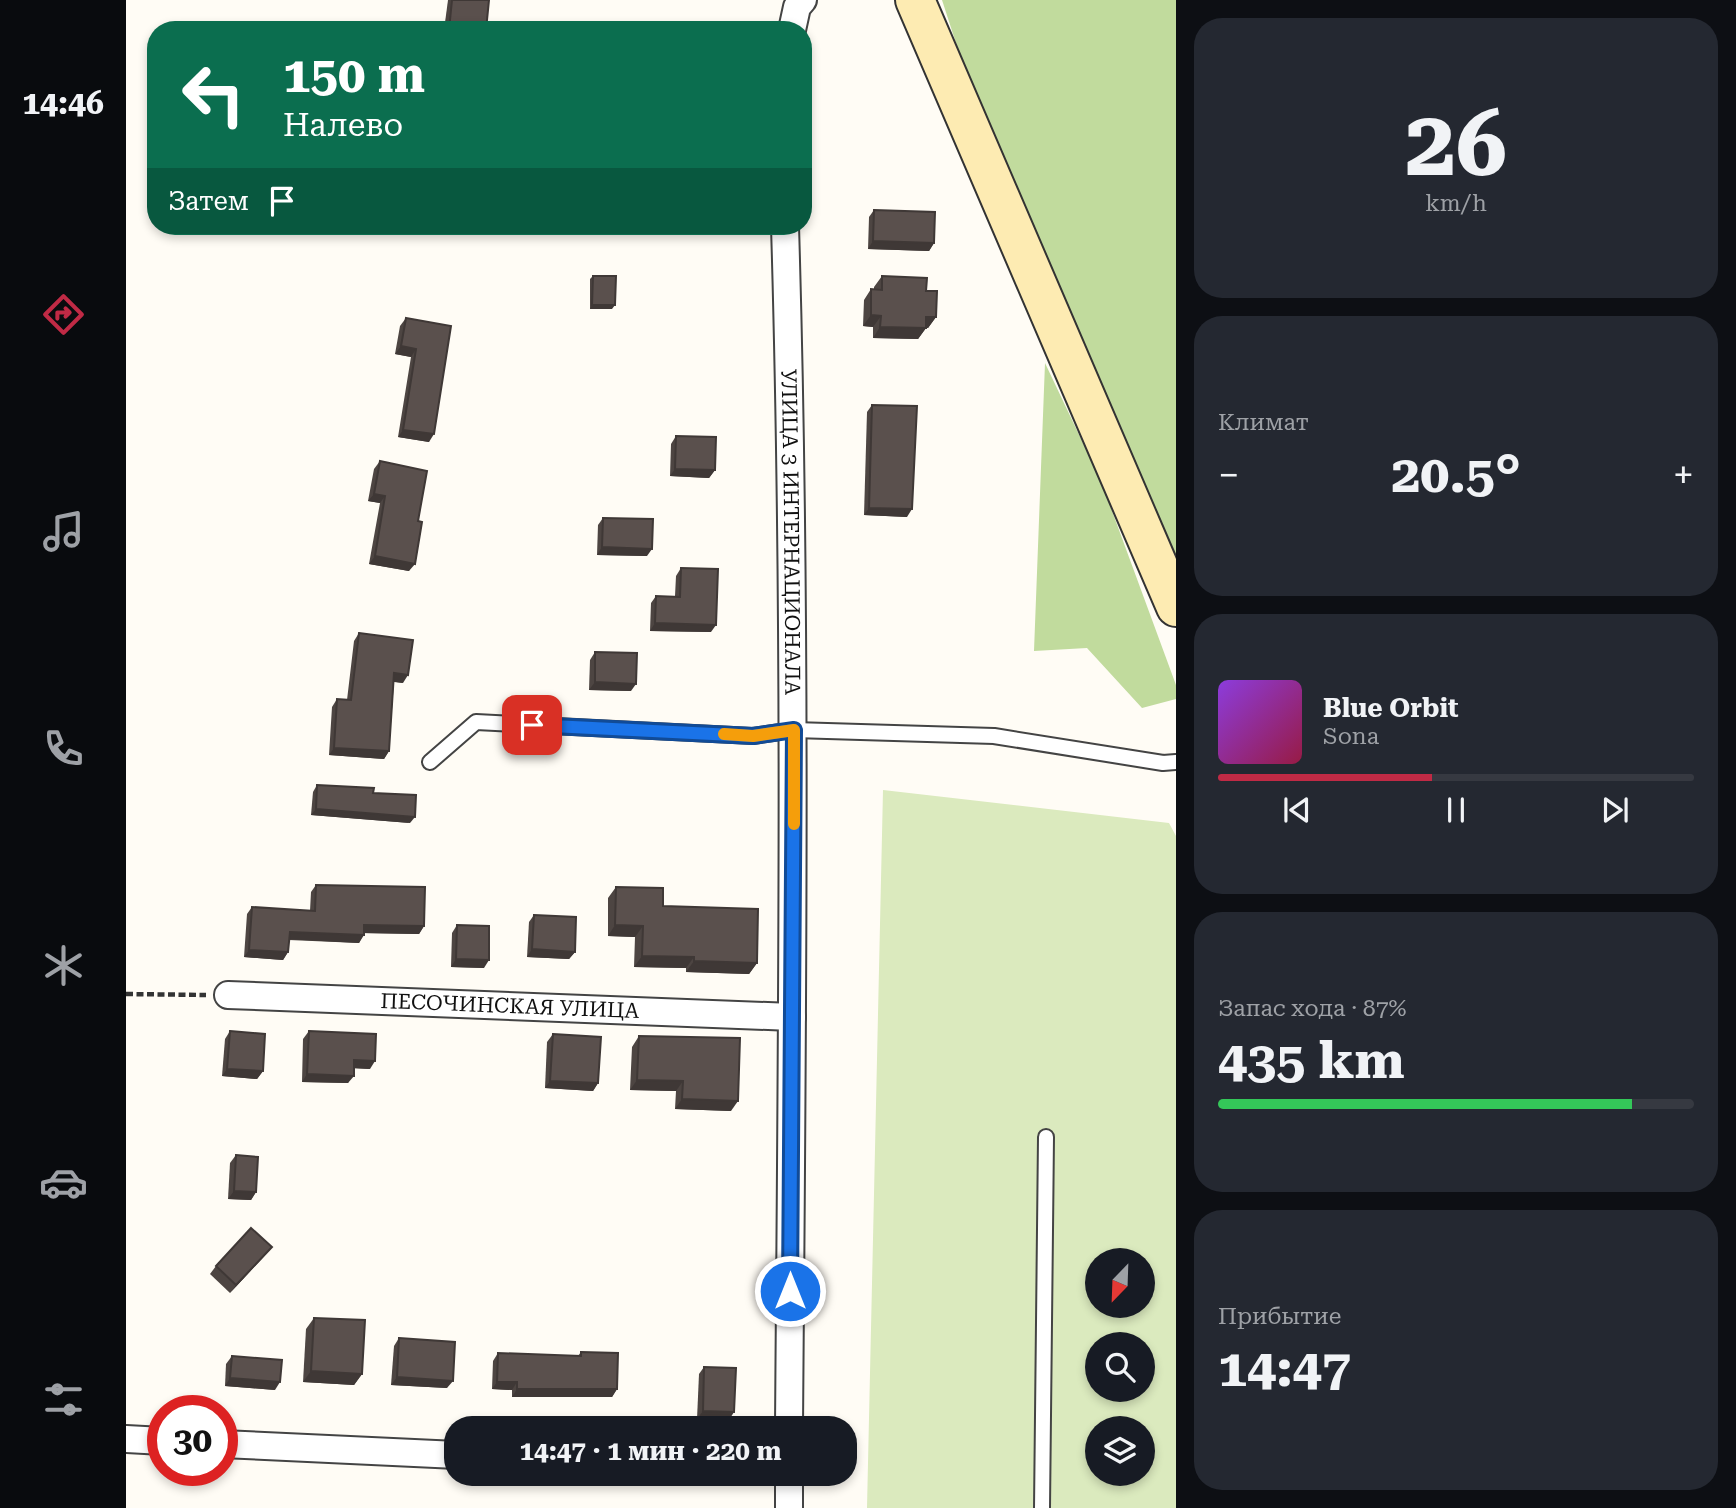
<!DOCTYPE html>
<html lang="ru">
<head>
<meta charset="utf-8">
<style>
	body { margin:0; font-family:"Roboto Serif",serif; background:#242831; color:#f1f3f6; height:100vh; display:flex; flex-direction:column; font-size:26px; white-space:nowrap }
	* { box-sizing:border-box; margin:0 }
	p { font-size:23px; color:#9ea1a6 }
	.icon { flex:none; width:38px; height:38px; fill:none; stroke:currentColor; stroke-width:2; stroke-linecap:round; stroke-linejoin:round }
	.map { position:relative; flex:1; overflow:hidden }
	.details { display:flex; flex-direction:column; gap:18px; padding:18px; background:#0d0f14; width:560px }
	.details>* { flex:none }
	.top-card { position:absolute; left:21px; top:21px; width:665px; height:214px; border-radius:28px; box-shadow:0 4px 10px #0003; background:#0b6e4f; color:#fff; overflow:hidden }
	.needle { width:46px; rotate:203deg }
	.fabs { position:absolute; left:959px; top:1248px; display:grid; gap:14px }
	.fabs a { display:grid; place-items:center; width:70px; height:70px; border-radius:50%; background:#171b24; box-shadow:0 4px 10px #0003; font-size:35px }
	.speed { position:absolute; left:21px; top:1395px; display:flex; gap:14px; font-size:35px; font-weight:700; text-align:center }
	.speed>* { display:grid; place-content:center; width:91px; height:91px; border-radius:50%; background:#171b24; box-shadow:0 4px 10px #0003; line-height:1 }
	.speed .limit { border:10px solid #d22; background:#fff; color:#111 }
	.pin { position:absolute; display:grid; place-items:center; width:60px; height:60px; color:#fff; margin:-30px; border-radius:14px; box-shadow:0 4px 10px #0006 }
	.me { position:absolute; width:77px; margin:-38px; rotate:0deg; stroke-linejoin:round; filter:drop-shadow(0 0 5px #0008) }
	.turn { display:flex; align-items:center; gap:24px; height:147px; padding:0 21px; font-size:32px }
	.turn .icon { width:91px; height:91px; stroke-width:2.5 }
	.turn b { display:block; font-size:49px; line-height:60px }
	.then { display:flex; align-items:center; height:66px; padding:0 21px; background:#0003; gap:14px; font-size:26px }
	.big { font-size:52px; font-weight:700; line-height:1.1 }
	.details .tile { flex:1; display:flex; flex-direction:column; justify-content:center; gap:10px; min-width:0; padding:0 24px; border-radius:28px; background:#242831 }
	.details .dial { align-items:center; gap:0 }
	.dial b { font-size:91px; line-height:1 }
	.song { display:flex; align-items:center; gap:21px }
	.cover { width:84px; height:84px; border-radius:10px; background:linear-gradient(135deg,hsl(270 70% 55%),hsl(340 70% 35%)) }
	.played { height:7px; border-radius:4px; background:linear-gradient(90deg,#c02a45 45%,#363941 45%) }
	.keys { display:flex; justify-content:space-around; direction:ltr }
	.heat { display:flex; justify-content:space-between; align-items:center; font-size:38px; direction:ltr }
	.charge { height:10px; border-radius:5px; background:linear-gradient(90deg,#34c759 87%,#363941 0) }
	.trip { position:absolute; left:318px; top:1416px; width:413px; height:70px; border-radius:28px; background:#171b24; box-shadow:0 4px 10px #0003; font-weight:700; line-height:70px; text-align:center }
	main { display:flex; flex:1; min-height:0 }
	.tabs { display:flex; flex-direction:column; width:126px; justify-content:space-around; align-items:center; background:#090b0e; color:#9ea1a6 }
	.tabs .icon { width:49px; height:49px }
	.tabs .selected { color:#c02a45 }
	.tabs b { font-size:32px; color:#f1f3f6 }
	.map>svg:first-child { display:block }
	.green { fill:#dbeabe; fill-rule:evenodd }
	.forest { fill:#c1db9d }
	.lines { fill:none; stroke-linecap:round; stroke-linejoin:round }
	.lane-casing { stroke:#444; stroke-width:18 }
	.street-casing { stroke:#444; stroke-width:30 }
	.secondary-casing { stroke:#333; stroke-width:42 }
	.path { stroke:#333; stroke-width:4.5; stroke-dasharray:7 3.5; stroke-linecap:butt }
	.lane { stroke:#fff; stroke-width:14 }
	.street { stroke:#fff; stroke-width:26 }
	.secondary { stroke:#fdebb2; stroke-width:38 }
	.wall { fill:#4d4542 }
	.shaded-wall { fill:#3f3836 }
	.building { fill:#5a504d; stroke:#3f3836; stroke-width:2 }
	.route-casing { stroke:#114b97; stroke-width:18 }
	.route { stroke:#1a73e8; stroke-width:12 }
	.slow { stroke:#f59e0b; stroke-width:12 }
	.labels { text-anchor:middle; stroke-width:7; stroke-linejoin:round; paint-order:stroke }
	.street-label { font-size:21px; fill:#111; stroke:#fff }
</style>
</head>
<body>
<main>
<nav class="tabs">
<b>14:46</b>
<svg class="icon selected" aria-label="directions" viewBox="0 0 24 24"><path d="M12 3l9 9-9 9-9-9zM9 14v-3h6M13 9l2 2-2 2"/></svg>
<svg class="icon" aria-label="music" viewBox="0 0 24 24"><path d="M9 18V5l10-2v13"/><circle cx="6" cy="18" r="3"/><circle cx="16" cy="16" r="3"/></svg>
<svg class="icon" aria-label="phone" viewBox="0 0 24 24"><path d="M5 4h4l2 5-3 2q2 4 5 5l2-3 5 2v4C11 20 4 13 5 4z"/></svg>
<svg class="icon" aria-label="climate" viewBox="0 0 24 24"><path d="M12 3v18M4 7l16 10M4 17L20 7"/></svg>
<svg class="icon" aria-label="car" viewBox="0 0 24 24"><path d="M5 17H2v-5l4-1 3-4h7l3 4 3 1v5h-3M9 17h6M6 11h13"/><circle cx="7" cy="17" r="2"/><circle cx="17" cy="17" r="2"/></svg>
<svg class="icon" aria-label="filters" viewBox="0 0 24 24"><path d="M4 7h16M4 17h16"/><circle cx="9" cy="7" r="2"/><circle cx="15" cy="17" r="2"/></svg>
</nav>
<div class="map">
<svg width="1050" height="1508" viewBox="0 0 1050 1508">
	<rect width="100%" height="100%" fill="#fffcf5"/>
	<path class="green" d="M757,790L1043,823L1050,836V1508H741ZM971,1260H1017V1306H971ZM971,1344H1017V1390H971ZM971,1428H1017V1474H971Z"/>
	<g class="forest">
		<polygon points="816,0 1050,0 1050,560 882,203"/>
		<polygon points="919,363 975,481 1050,685 1050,699 1016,708 961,648 908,651"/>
	</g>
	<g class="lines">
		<defs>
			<g id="lane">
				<polyline points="304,762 350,722 627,736 668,730 868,736 1037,763 1050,762"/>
				<polyline points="916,1508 920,1137"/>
			</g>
			<g id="street">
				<polyline points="666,30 671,7 677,0"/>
				<path id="s1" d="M659,226C671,626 666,1027 663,1428"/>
				<path id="s2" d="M102,995L666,1017"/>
				<polyline points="0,1439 37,1441"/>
				<polyline points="96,1444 331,1455"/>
				<polyline points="663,1508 663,1474"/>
			</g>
			<polyline id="secondary" points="789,0 1050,607"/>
		</defs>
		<use href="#lane" class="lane-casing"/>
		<use href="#street" class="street-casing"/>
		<use href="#secondary" class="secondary-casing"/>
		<polyline class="path" points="0,994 80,995"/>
		<use href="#lane" class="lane"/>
		<use href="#street" class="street"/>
		<use href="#secondary" class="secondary"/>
	</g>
	<g class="wall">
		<polygon points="322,0 363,0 360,30 318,30"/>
		<polygon points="748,210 808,243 803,251 742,249 743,217"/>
		<polygon points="467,276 486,309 464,309 464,279"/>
		<polygon points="756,276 800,291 810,317 802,328 800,328 792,339 747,338 747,327 737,326 738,300 745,289 748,289 748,287"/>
		<polygon points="280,318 325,326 303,442 272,437 285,357 269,354 274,326"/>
		<polygon points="746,405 781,517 738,515 741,412"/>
		<polygon points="550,436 589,470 583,478 544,476 545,444"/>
		<polygon points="254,461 292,521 283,571 243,564 254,503 242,501 248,469"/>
		<polygon points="477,518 521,556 471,555 472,525"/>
		<polygon points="555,568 585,632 524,631 525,603 530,596 549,596 550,576"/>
		<polygon points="233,633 277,683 268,682 263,751 258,759 203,755 206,707 211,699 221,700 228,641"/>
		<polygon points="469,652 505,691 463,690 464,660"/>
		<polygon points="191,785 284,823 185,815 187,792"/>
		<polygon points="190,885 298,926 293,934 238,933 233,943 163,940 162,952 157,960 118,957 121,914 126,907 184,911 185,892"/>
		<polygon points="490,887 537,906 631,963 623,974 560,972 560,968 508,967 509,937 482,936 482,898"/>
		<polygon points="408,915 449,952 443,959 401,957 403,922"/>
		<polygon points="331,925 358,968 325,967 326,933"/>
		<polygon points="104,1031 137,1071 131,1079 96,1076 99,1039"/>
		<polygon points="183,1031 244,1069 228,1068 222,1083 176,1082 177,1039"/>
		<polygon points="427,1034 472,1083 467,1091 419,1088 421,1042"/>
		<polygon points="513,1036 605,1111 549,1109 550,1091 504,1090 506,1047"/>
		<polygon points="110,1155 130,1192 125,1200 102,1199 104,1163"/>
		<polygon points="140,1254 104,1293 84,1274 90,1266"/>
		<polygon points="188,1318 236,1374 228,1385 177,1382 180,1329"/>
		<polygon points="273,1338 321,1388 265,1385 268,1346"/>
		<polygon points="455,1352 491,1389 486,1397 386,1397 386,1390 366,1389 367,1361 372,1353 452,1356"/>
		<polygon points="106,1356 149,1390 99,1386 100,1364"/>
		<polygon points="578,1367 603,1420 571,1419 573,1374"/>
	</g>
	<g class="shaded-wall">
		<polygon points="306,226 337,226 334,230"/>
		<polygon points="747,241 808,243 803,251 742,249"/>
		<polygon points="466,305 489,305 486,309 464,309"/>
		<polygon points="745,315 755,316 747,327 737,326"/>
		<polygon points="800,317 810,317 802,328 792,328"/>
		<polygon points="754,327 800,328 792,339 747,338"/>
		<polygon points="275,346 290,349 285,357 269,354"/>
		<polygon points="277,430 308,434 303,442 272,437"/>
		<polygon points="549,469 589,470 583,478 544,476"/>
		<polygon points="248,494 259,496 254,503 242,501"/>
		<polygon points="743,508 786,509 781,517 738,515"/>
		<polygon points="476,547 526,549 521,556 471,555"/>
		<polygon points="249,556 289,564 283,571 243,564"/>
		<polygon points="529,623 590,625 585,632 524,631"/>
		<polygon points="268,673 282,675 277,683 263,681"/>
		<polygon points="469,682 510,684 505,691 463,690"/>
		<polygon points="208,748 263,751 258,759 203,755"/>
		<polygon points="190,809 289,817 284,823 185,815"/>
		<polygon points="238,925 298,926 293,934 233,933"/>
		<polygon points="489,925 517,926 509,937 482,936"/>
		<polygon points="164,932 238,935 233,943 158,939"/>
		<polygon points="406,949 449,952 443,959 401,957"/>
		<polygon points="123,950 162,952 157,960 118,957"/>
		<polygon points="516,956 568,957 560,968 508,967"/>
		<polygon points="330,959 363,960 358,968 325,967"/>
		<polygon points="568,961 631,963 623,974 560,972"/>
		<polygon points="228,1060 249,1061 244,1069 223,1068"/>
		<polygon points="101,1069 137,1071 131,1079 96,1076"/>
		<polygon points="181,1074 228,1076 222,1083 176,1082"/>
		<polygon points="511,1080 557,1081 550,1091 504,1090"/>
		<polygon points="424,1081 472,1083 467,1091 419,1088"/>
		<polygon points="556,1099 612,1101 605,1111 549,1109"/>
		<polygon points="108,1191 130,1192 125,1200 102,1199"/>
		<polygon points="146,1247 140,1254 104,1293 110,1285"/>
		<polygon points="185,1371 236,1374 228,1385 177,1382"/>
		<polygon points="271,1377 327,1381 321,1388 265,1385"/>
		<polygon points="104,1378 154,1382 149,1390 99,1386"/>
		<polygon points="371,1382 391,1382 386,1390 366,1389"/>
		<polygon points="391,1389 491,1389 486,1397 386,1397"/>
		<polygon points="577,1411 608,1412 603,1420 571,1419"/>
	</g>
	<g class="building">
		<polygon points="326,0 363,0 360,30 323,30"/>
		<polygon points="748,210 809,212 808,243 747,241"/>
		<polygon points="467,276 490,276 489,305 466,305"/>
		<polygon points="756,276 801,278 800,291 811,291 810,317 800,317 800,328 754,327 755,316 745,315 745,289 756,290"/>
		<polygon points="280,318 325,326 308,434 277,430 290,349 275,346"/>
		<polygon points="746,405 791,406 786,509 743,508"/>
		<polygon points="550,436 590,437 589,470 549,469"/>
		<polygon points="254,461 301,471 292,521 296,522 289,564 249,556 259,496 248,494"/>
		<polygon points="477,518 527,519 526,549 476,547"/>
		<polygon points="555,568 592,569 590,625 529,623 530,596 554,597"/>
		<polygon points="233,633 287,640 282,675 268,673 263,751 208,748 211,699 225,700"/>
		<polygon points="469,652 511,653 510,684 469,682"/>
		<polygon points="191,785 248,788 247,793 290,795 289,817 190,809"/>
		<polygon points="190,885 299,887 298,926 238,925 238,935 164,932 162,952 123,950 126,907 189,911"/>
		<polygon points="490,887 537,888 537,906 632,909 631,963 568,961 568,957 516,956 517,926 489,925"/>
		<polygon points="408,915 450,917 449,952 406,949"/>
		<polygon points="331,925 363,926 363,960 330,959"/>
		<polygon points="104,1031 139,1034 137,1071 101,1069"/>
		<polygon points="183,1031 250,1034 249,1061 228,1060 228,1076 181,1074"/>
		<polygon points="427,1034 475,1037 472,1083 424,1081"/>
		<polygon points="513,1036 614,1038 612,1101 556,1099 557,1081 511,1080"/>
		<polygon points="110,1155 132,1157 130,1192 108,1191"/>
		<polygon points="125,1228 146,1247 110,1285 90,1266"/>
		<polygon points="188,1318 239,1320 236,1374 185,1371"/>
		<polygon points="273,1338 329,1342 327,1381 271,1377"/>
		<polygon points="455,1352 492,1353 491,1389 391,1389 391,1382 371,1382 372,1353 455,1356"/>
		<polygon points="106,1356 156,1360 154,1382 104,1378"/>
		<polygon points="578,1367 610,1368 608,1412 577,1411"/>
	</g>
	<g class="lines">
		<defs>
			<polyline id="route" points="406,725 627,736 668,730 664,1291"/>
		</defs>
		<use href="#route" class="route-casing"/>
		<use href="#route" class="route"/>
		<polyline class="slow" points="598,734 627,736 668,730 668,824"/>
	</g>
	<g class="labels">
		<g class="street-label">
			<text dy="7" stroke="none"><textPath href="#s1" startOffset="306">УЛИЦА 3 ИНТЕРНАЦИОНАЛА</textPath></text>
			<text dy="7" stroke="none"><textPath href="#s2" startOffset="282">ПЕСОЧИНСКАЯ УЛИЦА</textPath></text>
		</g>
	</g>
</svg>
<div class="fabs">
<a><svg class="needle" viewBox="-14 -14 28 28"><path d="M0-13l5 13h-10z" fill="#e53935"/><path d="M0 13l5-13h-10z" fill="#9ea1a6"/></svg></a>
<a><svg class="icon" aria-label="search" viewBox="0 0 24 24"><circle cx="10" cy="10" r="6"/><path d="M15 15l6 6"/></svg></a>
<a><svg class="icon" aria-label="layers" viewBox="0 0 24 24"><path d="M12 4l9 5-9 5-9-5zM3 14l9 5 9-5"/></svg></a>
</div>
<div class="speed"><div class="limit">30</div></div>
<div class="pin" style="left:406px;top:725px;background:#d93025"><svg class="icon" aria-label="arrive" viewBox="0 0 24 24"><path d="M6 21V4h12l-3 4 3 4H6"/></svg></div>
<svg class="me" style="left:664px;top:1291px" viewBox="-20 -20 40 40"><circle r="17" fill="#1a73e8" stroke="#fff" stroke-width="3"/><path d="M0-11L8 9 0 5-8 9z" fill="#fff"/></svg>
<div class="trip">14:47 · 1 мин · 220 m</div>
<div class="top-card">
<div class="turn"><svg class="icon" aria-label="left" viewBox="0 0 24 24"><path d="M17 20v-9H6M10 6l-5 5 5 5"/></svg><div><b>150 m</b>Налево</div></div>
<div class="then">Затем<svg class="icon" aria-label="arrive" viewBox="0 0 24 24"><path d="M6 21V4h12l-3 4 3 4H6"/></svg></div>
</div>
</div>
<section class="details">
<div class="tile dial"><b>26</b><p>km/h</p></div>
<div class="tile"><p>Климат</p>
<div class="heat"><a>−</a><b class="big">20.5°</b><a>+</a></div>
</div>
<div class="tile">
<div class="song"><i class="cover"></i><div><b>Blue Orbit</b><p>Sona</p></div></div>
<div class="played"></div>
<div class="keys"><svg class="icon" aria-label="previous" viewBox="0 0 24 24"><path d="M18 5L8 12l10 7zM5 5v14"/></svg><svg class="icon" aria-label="pause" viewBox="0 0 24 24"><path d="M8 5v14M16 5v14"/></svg><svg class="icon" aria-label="next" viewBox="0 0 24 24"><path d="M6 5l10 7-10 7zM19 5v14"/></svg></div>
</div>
<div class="tile"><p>Запас хода · 87%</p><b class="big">435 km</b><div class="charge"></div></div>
<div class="tile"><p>Прибытие</p><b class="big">14:47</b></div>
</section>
</main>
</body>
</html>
